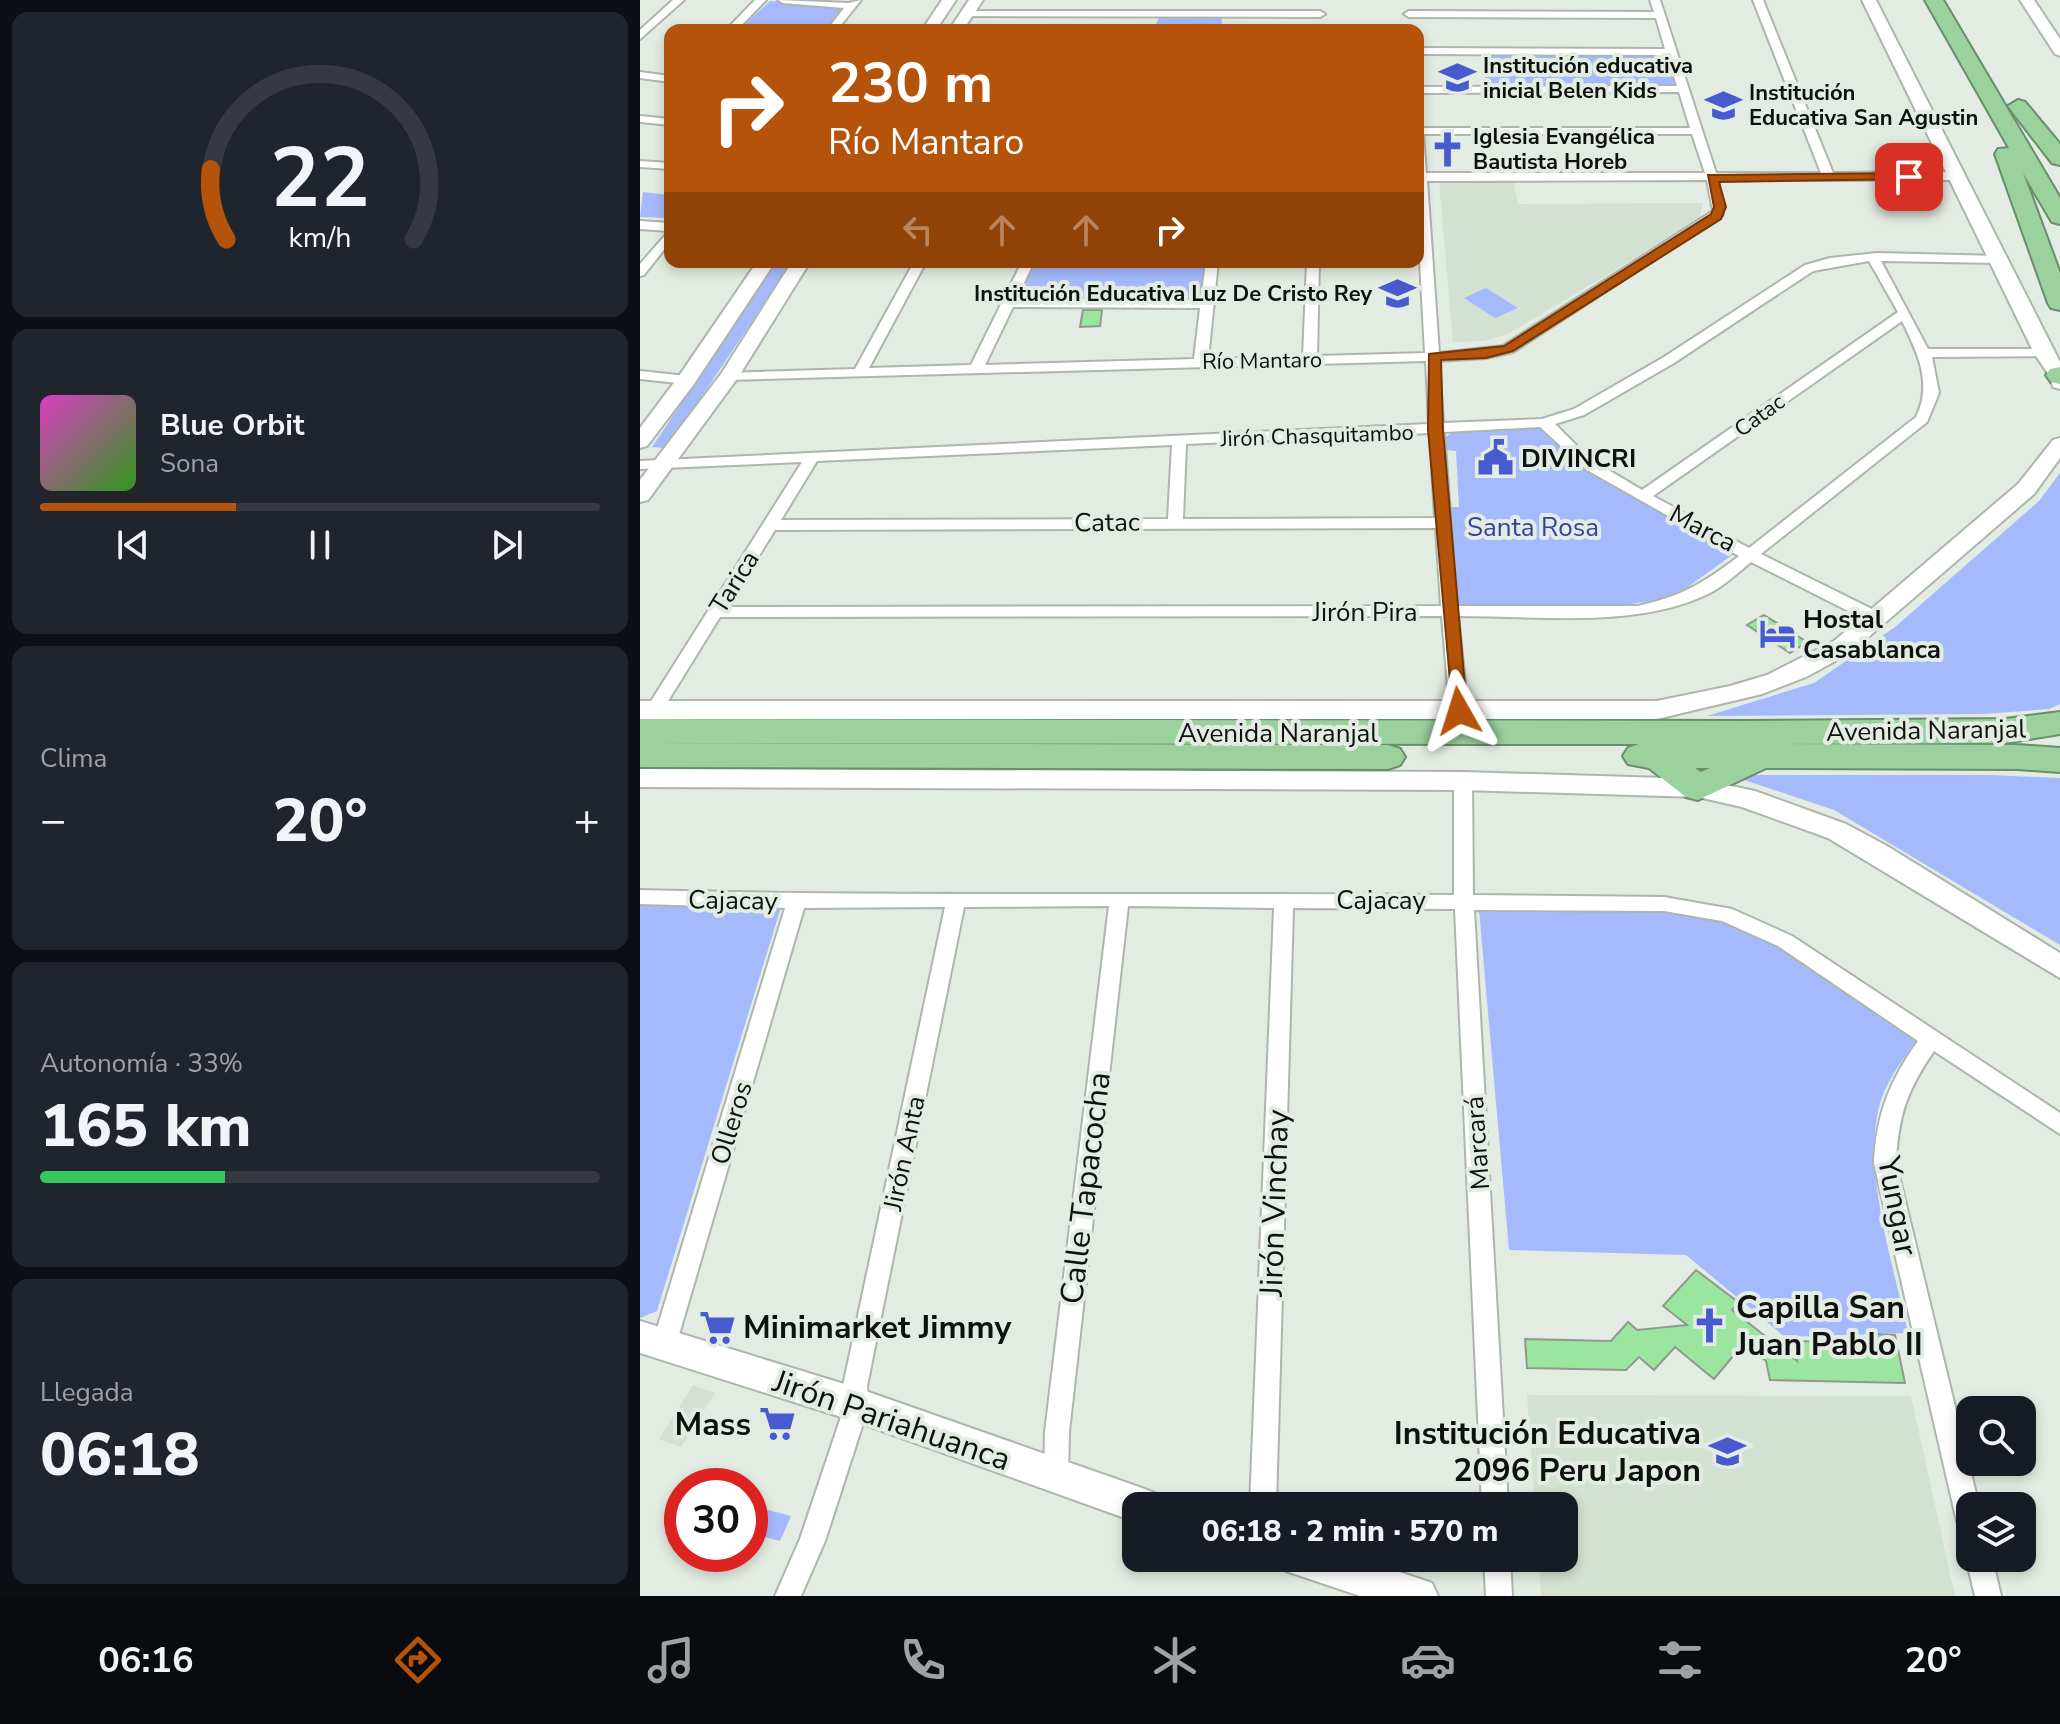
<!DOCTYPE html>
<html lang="es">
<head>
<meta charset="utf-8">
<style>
	body { margin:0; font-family:"Nunito Sans",sans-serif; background:#20242c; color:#f1f3f6; height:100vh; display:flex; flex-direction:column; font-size:30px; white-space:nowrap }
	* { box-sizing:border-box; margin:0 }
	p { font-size:26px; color:#9ea1a6 }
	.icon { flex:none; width:44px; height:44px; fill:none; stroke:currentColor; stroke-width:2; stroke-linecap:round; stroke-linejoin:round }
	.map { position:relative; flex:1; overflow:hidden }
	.sheet { display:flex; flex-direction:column; gap:12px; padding:12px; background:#0d0f14; width:640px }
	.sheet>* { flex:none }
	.banner { position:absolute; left:24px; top:24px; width:760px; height:244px; border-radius:16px; box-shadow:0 4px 12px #0003; background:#b45309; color:#fff; overflow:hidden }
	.controls { position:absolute; left:1316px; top:1396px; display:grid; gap:16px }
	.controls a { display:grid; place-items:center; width:80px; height:80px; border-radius:16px; background:#171b24; box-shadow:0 4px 12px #0003; font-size:40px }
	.speed { position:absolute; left:24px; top:1468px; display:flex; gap:16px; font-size:40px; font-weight:700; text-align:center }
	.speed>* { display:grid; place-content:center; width:104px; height:104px; border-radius:50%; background:#171b24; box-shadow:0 4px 12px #0003; line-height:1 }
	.speed .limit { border:12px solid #d22; background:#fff; color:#111 }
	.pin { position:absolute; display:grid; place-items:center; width:68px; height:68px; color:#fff; margin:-34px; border-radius:16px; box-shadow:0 4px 12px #0006 }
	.me { position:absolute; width:88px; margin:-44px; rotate:354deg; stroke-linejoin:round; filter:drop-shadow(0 0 6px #0008) }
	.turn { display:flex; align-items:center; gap:28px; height:168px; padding:0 32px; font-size:36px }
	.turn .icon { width:104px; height:104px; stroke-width:2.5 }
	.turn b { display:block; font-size:56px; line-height:68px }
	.lanes { display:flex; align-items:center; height:76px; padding:0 32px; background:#0003; justify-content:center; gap:40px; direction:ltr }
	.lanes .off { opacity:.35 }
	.big { font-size:60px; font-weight:800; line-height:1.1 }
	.sheet .card { flex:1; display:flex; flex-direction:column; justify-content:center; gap:12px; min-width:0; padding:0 28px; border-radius:16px; background:#20242c }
	.sheet .dial { align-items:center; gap:0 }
	.dial svg { height:208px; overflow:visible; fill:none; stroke:#363941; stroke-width:7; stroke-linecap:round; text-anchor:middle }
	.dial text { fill:#f1f3f6; stroke:none }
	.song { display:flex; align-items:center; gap:24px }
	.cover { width:96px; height:96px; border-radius:12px; background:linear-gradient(135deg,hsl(310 70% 55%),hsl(110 70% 35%)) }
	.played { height:8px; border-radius:4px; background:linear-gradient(90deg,#b45309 35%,#363941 35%) }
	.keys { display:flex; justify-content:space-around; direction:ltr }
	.heat { display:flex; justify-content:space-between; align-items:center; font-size:44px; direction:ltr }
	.charge { height:12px; border-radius:6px; background:linear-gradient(90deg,#34c759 33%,#363941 0) }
	.trip { position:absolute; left:482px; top:1492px; width:456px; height:80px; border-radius:16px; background:#171b24; box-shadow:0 4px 12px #0003; font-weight:800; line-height:80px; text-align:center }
	.tabs { display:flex; height:128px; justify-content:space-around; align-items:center; background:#090b0e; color:#9ea1a6 }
	.tabs .icon { width:56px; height:56px }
	.tabs .current { color:#b45309 }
	.tabs b { font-size:36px; color:#f1f3f6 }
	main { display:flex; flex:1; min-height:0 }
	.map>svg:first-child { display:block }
	.built { fill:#d3e1d3 }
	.green { fill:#a5bafd }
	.building { fill:#9be69f; stroke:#909890; stroke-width:2 }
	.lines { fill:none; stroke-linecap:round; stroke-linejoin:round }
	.street-casing { stroke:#adb5ad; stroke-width:4 }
	.secondary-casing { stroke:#adb5ad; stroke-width:4 }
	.highway-casing { stroke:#698e6b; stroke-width:4 }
	.street { fill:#fff; fill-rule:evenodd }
	.secondary { fill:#fff; fill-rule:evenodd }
	.highway { fill:#9ad19d; fill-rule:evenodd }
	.route { fill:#b45309; stroke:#753606; stroke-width:2 }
	.labels { text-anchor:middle; stroke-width:8; stroke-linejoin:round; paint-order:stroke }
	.far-poi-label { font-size:22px; font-weight:bold; fill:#0e110e; stroke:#e3ece3; text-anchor:start }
	.far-street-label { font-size:22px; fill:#0e110e; stroke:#e3ece3 }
	.poi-label { font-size:26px; font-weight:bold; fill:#0e110e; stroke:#e3ece3; text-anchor:start }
	.street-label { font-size:26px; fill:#0e110e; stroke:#e3ece3 }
	.park-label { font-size:26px; fill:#31419e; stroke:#e3ece3 }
	.near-street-label { font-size:32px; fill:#0e110e; stroke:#e3ece3 }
	.near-poi-label { font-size:32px; font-weight:bold; fill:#0e110e; stroke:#e3ece3; text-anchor:start }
</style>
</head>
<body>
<main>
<section class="sheet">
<div class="card dial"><svg viewBox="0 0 100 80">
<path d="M14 69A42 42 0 1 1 86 69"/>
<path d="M14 69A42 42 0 0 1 8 42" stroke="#b45309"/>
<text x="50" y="56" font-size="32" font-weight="700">22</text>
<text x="50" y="72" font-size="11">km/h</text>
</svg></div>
<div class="card">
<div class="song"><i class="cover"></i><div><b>Blue Orbit</b><p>Sona</p></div></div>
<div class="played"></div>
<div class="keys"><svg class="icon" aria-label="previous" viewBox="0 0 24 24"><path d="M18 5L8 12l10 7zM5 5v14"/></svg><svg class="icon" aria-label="pause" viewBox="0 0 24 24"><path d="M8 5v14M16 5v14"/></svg><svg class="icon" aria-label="next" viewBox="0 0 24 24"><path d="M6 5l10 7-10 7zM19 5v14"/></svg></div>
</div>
<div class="card"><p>Clima</p>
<div class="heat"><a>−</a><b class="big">20°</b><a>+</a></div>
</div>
<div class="card"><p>Autonomía · 33%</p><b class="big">165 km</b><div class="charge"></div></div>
<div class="card"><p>Llegada</p><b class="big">06:18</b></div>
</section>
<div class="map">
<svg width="1420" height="1596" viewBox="0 0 1420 1596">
	<rect width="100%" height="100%" fill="#e3ece3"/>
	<g class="built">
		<polygon points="799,182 874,182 878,204 1063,203 1060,219 868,334 844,341 813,342"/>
		<polygon points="53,1385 75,1393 41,1447 19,1439"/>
		<polygon points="887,1395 1271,1396 1315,1596 901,1596 899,1558 924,1558 924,1506 895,1506"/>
	</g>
	<g class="green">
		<polygon points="130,1 206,7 187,30 99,30"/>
		<polygon points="519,18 582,18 581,30 513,30"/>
		<polygon points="841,54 1027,54 1038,87 846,87"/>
		<polygon points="3,192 30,195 30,212 25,218 0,217"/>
		<polygon points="136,262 152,262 29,445 24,448 12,447"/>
		<polygon points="394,262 567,262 563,300 377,297"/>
		<polygon points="846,288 878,308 855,318 824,298"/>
		<path d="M894,427C918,431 925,455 945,468C993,500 1045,525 1095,553L1045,589L1021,599L991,604L821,605L816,602L809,507H819L816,451L806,450L805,437L812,433Z"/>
		<polygon points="1420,473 1420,704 1409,709 1343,714 1067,716 1174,683 1255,627 1399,501"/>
		<polygon points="1089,775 1350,775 1420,778 1420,945 1194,810"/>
		<polygon points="0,902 142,904 17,1311 0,1318"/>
		<path d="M839,910C908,910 1014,900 1078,920C1151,942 1214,997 1277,1039C1264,1058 1250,1076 1242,1097C1219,1163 1254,1266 1268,1333L1145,1337L1046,1255L869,1250Z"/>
		<polygon points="110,1505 151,1516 140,1541 110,1533"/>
	</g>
	<g class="building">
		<polygon points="443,310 462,310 460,326 440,327"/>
		<polygon points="1124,615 1167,642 1150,653 1107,625"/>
		<polygon points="1056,1270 1098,1302 1092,1310 1157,1361 1153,1341 1234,1343 1232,1334 1255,1335 1265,1383 1130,1380 1126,1361 1104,1343 1074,1379 1035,1347 1014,1370 999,1357 986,1370 887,1368 885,1339 971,1341 988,1322 997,1330 1047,1325 1023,1306"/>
	</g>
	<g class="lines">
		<defs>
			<g id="street">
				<polygon points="33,0 44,0 0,39 0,30"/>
				<polygon points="115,0 126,0 97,30 86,30"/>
				<polygon points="138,0 209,3 221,0 197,30 187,30 204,8 143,3"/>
				<path d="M1010,0H1020L1076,173H1181L1113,0H1123L1193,173L1315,172L1321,176L1315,180H1078L1083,215L873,352L846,358L799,361L803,423L902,419L934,409L1024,357L1165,265L1190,258L1237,253L1362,256L1364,259L1358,263L1241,261L1288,349H1404L1409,350V356L1292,357L1299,393L1287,422L1121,554L1242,614L1244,618L1242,622H1230L1111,562C1099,572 1086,584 1072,592C1001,629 898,616 818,616L828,711L819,717L810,711L802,616L80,617L20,714H8L5,710L8,706L162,462L0,469V461L789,424L786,361L89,380L84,379V373L215,369L274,262H286L229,368L331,365L382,262H394L376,299L561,300L566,262H578L568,359L663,356L667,262H679L677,356L785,353L778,225V128H1050L1039,92L778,93V87L1037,86L1027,55L778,54V48L1025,49L1016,18L769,17L764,14L769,11L1014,12ZM783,134H1052L1065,173H786ZM1067,180L1073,211L863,346L799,353L787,181ZM1229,261L1258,312L1002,490L950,459L915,424L944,415L1034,363L1173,271ZM373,307L560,308L554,359L345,365ZM1262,321C1277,352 1293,383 1276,417L1109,548L1013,496ZM900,427L947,470L1099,556C1064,583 1042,596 998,606H817L804,432ZM790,433L795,518L543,519L546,444ZM532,445L528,519L141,520L177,461ZM796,528L801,606L87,607L135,530Z"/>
				<polygon points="327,11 680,11 685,14 680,17 323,16 322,14"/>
				<polygon points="0,72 30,76 30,82 0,78"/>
				<polygon points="0,116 30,119 30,125 0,122"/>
				<polygon points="0,161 30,163 30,169 0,167"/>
				<polygon points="0,221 30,223 30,242 4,275 0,276 0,264 29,231 0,229"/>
				<polygon points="0,371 47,376 54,380 47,384 0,379"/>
				<path d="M823,775L832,781L833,895L1024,897L1092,909L1152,936L1420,1113V1134L1294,1051C1267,1090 1258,1116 1256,1163L1339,1506H1330V1535L1321,1531L1317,1522L1234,1163C1236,1115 1250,1080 1278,1041L1138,946L1082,921L1024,911L834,910L868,1506H842L815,909L653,908L636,1506H610L634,908L488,906L429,1432L428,1477L425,1486L416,1489L407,1486L404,1477L405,1432L469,906L324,907L227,1386L229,1405L185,1541L161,1596H135L160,1539L205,1405L203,1386L305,907L164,908L36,1345L32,1353L24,1356L16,1353L12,1345L145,908L0,904V890C271,897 543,892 814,895V781Z"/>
				<polygon points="1330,1549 1330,1558 1352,1558 1361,1596 1335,1596 1326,1558"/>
				<polygon points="844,1558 870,1558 872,1596 846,1596"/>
			</g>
			<g id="secondary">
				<polygon points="302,0 316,0 296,30 282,30"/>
				<polygon points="329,0 343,0 323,30 309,30"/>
				<polygon points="1222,0 1236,0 1420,362 1420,389 1413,387 1409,375 1394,353"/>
				<polygon points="1380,0 1394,0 1420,39 1420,56 1415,54"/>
				<polygon points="117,262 135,262 54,384 7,446 0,448 0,428 39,376"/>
				<polygon points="152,262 170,262 99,376 8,500 0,502 0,480 81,374"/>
				<polygon points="1420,438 1420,458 1394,494 1210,653 1166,677 1122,694 1017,719 0,719 0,701 1017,701 1090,686 1127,675 1194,641 1378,484 1413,440"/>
				<polygon points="0,769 823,772 1058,779 1115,791 1206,824 1247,846 1420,953 1420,978 1188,838 1102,807 1058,797 823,790 0,787"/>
				<polygon points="0,1321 217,1388 502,1488 515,1493 520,1506 496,1506 496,1522 217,1422 0,1353"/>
				<polygon points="640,1558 718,1558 792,1583 798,1596 720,1596 646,1571"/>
			</g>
			<g id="highway">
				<polygon points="1285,0 1303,0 1420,198 1420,224 1412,222 1383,173 1420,273 1420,310 1411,308 1408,303 1355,154 1358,149 1369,148"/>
				<polygon points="1378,100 1385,102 1420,144 1420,165 1412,163 1368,106"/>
				<polygon points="1420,367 1420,384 1411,382 1406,375 1410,369"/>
				<path d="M1420,712V734L1365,743L1116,744L1377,745L1420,748V772L1377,769L1126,768L1058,800L1046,797L1009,768L988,764L983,756L988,748L999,744L0,743V719L1104,721L1365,719ZM1055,768H1070L1061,772Z"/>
				<polygon points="0,743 748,745 760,749 765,757 760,765 748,769 0,767"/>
			</g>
		</defs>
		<use href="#street" class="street-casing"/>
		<use href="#secondary" class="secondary-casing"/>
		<use href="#highway" class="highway-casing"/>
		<use href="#street" class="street"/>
		<use href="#secondary" class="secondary"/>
		<use href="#highway" class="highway"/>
	</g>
	<polygon class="route" points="1269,173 1273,174 1273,179 1079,182 1086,207 1081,219 873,351 846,358 801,360 803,430 827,711 819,717 813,715 788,430 789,354 864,346 1071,214 1074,207 1068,175"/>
	<defs>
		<symbol id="school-bare" viewBox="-9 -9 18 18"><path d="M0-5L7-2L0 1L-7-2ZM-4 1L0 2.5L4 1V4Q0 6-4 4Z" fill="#475bcf" stroke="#e3ece3" stroke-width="2.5" paint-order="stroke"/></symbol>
		<symbol id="church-bare" viewBox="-9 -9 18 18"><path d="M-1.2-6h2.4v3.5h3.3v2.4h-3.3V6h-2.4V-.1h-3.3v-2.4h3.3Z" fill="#475bcf" stroke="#e3ece3" stroke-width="2.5" paint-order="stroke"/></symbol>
		<symbol id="civic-bare" viewBox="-9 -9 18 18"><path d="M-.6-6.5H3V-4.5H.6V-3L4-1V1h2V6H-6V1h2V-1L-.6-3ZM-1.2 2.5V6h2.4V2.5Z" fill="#475bcf" stroke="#e3ece3" stroke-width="2.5" paint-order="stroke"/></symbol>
		<symbol id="hotel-bare" viewBox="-9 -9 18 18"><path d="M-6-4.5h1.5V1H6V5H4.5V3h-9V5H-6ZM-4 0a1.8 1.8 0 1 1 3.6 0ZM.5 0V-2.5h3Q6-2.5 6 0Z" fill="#475bcf" stroke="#e3ece3" stroke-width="2.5" paint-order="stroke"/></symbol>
		<symbol id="supermarket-bare" viewBox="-9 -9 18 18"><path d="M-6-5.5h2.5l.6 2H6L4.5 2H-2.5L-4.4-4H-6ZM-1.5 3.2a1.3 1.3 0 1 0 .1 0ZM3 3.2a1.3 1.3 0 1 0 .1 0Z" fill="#475bcf" stroke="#e3ece3" stroke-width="2.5" paint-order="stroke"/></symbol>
	</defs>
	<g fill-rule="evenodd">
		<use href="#school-bare" x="792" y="52" width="51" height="51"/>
		<use href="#school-bare" x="1058" y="80" width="51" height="51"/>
		<use href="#church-bare" x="782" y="124" width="51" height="51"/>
		<use href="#school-bare" x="732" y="268" width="51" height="51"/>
		<use href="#civic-bare" x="830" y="432" width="51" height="51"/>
		<use href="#hotel-bare" x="1112" y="608" width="51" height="51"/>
		<use href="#church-bare" x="1044" y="1300" width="51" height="51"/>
		<use href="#supermarket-bare" x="52" y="1302" width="51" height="51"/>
		<use href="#supermarket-bare" x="112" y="1398" width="51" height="51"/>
		<use href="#school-bare" x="1062" y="1426" width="51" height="51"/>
	</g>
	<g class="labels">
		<g class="far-poi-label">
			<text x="843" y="73">Institución educativa<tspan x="843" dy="25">inicial Belen Kids</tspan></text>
			<text x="1109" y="100">Institución<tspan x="1109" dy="25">Educativa San Agustin</tspan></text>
			<text x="833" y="144">Iglesia Evangélica<tspan x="833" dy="25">Bautista Horeb</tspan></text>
			<text x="732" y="301" text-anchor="end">Institución Educativa Luz De Cristo Rey</text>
		</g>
		<g class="far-street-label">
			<text transform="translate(622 360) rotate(-1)" y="8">Río Mantaro</text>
			<text transform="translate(1119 415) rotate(-36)" y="8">Catac</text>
			<text transform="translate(677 435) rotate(-2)" y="8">Jirón Chasquitambo</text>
		</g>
		<g class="poi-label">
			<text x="881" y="467">DIVINCRI</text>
			<text x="1163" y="628">Hostal<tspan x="1163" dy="30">Casablanca</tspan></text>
		</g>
		<g class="street-label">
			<text transform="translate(467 522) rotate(-1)" y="9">Catac</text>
			<text transform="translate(1063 528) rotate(28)" y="9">Marca</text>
			<text transform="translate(94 582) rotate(-58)" y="9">Tarica</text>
			<text x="725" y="621">Jirón Pira</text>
			<text transform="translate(1286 730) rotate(-1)" y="9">Avenida Naranjal</text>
			<text x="638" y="742">Avenida Naranjal</text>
			<text transform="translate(93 900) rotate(1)" y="9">Cajacay</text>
			<text x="741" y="909">Cajacay</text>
			<text transform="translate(91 1123) rotate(-73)" y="9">Olleros</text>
			<text transform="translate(837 1143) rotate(-94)" y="9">Marcará</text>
			<text transform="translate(264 1153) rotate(-78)" y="9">Jirón Anta</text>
		</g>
		<g class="park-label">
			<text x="893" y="536">Santa Rosa</text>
		</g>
		<g class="near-street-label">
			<text transform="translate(445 1188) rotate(-83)" y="11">Calle Tapacocha</text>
			<text transform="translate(634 1203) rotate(-88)" y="11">Jirón Vinchay</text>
			<text transform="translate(1258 1206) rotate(79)" y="11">Yungar</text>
			<text transform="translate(252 1420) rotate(19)" y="11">Jirón Pariahuanca</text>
		</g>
		<g class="near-poi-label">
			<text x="1096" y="1318">Capilla San<tspan x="1096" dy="37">Juan Pablo II</tspan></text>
			<text x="103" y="1338">Minimarket Jimmy</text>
			<text x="111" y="1435" text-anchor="end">Mass</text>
			<text x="1061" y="1444" text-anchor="end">Institución Educativa<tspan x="1061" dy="37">2096 Peru Japon</tspan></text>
		</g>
	</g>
</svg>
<div class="controls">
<a><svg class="icon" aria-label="search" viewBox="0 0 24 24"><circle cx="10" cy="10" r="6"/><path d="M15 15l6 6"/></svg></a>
<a><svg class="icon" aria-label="layers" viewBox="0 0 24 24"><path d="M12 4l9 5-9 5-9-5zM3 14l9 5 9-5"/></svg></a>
</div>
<div class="speed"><div class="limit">30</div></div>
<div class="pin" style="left:1269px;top:177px;background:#d93025"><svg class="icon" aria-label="arrive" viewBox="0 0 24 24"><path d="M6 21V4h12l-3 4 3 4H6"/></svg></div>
<svg class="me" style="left:819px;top:711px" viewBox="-20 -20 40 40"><path d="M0-17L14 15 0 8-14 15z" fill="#b45309" stroke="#fff" stroke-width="4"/></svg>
<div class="trip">06:18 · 2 min · 570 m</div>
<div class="banner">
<div class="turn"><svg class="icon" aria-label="right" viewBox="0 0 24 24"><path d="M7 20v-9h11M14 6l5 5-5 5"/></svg><div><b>230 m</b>Río Mantaro</div></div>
<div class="lanes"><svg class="icon off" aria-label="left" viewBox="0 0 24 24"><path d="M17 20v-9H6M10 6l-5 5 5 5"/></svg><svg class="icon off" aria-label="ahead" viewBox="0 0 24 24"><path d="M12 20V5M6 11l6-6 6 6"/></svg><svg class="icon off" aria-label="ahead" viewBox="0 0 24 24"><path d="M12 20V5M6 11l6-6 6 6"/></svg><svg class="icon" aria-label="right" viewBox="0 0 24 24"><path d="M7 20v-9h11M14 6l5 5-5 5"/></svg></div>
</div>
</div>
</main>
<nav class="tabs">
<b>06:16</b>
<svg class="icon current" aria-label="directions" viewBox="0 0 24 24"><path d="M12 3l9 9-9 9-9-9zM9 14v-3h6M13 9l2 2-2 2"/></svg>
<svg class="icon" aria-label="music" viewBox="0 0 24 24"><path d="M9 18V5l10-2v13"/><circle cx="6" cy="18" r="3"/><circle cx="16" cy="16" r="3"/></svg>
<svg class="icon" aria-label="phone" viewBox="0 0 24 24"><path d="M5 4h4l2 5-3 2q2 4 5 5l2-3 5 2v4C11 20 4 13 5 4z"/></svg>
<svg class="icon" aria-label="climate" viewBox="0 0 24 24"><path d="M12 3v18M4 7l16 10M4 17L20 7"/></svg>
<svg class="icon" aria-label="car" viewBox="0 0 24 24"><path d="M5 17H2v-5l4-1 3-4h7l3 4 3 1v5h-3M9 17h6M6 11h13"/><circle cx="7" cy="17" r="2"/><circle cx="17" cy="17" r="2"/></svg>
<svg class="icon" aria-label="filters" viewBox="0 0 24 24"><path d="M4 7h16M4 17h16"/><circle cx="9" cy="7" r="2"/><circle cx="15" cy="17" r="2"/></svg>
<b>20°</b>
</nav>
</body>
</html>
